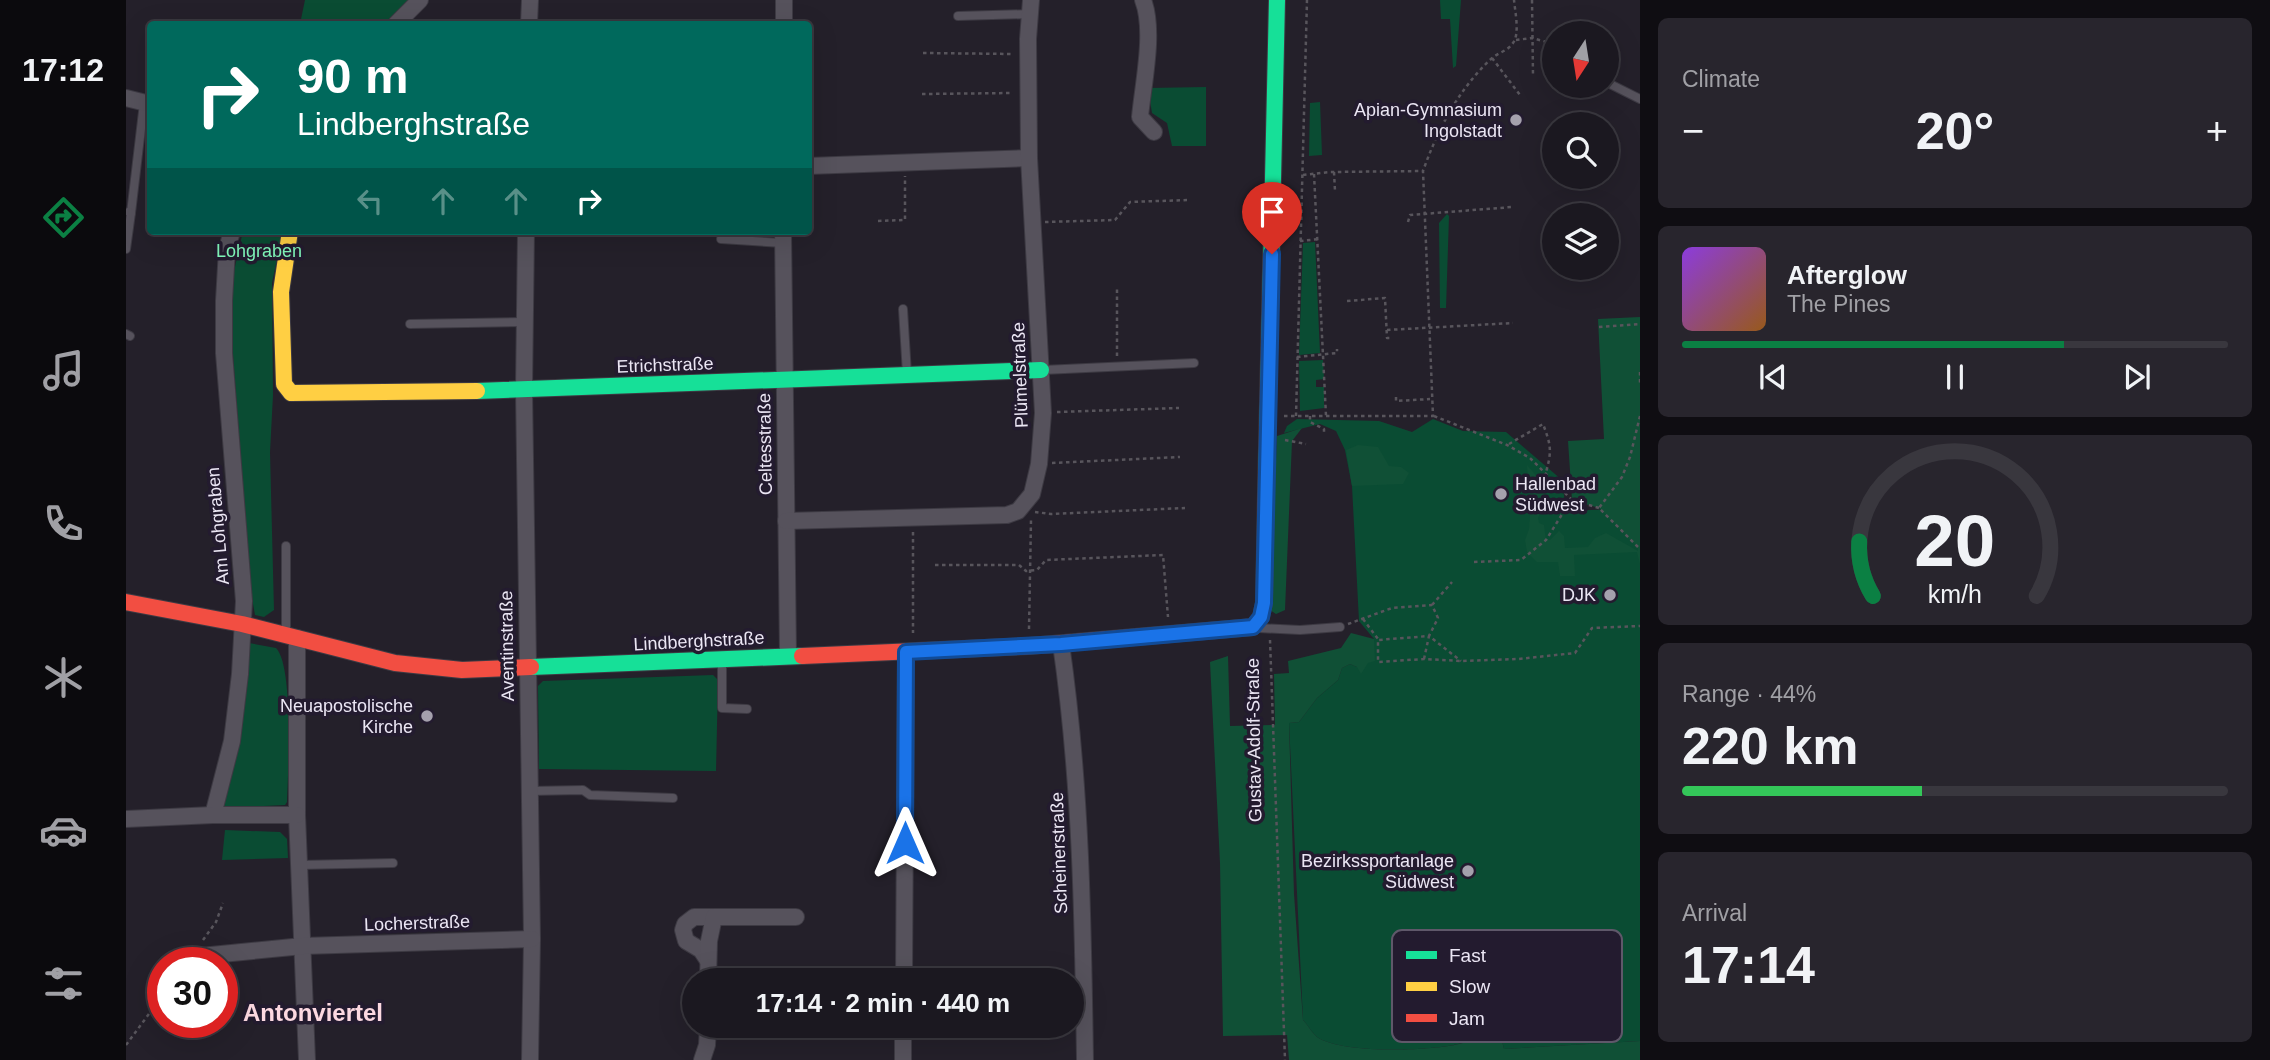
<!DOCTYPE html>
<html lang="en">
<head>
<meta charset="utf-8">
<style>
	body { margin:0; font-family:Arial,sans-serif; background:#28252d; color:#f1f3f6; height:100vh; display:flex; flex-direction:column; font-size:26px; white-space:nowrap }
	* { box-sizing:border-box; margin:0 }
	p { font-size:23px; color:#a0a0a5 }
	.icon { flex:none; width:38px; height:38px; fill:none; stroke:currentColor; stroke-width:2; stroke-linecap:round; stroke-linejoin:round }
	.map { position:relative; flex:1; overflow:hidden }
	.side { display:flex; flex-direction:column; gap:18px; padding:18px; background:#0f0d12; width:630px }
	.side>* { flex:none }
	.hud { position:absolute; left:21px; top:21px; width:665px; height:214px; border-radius:7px; box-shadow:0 7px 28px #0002,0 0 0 2px #39373e; background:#00695c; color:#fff; overflow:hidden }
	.needle { width:46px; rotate:192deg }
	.buttons { position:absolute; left:1416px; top:21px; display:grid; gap:14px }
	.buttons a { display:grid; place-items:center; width:77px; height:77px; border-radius:50%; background:#1b1820; box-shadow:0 7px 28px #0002,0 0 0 2px #39373e; font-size:35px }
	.speed { position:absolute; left:21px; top:947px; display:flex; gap:14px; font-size:35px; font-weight:700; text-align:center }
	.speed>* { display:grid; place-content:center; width:91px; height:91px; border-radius:50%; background:#1b1820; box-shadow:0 7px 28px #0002,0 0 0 2px #39373e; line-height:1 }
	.speed .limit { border:10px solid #d22; background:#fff; color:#111 }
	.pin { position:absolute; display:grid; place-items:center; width:60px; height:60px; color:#fff; margin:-72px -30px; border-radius:50% 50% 50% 0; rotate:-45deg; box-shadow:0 0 7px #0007 }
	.pin .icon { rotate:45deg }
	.me { position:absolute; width:77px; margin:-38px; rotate:0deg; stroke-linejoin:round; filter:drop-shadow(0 0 5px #0008) }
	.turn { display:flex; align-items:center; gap:24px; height:147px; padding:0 35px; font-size:32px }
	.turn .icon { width:91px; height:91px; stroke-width:2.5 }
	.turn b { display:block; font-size:49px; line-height:60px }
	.lanes { display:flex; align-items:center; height:66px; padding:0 35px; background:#0003; justify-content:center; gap:35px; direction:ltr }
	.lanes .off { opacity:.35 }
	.big { font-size:52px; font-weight:700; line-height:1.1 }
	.side .card { flex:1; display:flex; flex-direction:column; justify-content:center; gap:10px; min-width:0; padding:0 24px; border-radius:10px; background:#28252d }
	.side .dial { align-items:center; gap:0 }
	.dial svg { height:182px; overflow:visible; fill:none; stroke:#39373e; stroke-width:7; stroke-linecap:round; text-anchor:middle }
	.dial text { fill:#f1f3f6; stroke:none }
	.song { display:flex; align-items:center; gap:21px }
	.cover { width:84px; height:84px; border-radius:10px; background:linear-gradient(135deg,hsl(270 70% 55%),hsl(30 70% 35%)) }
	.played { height:7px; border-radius:4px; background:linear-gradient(90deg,#0b8043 70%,#39373e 70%) }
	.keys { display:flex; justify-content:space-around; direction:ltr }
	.heat { display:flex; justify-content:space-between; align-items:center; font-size:38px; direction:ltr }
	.charge { height:10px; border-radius:5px; background:linear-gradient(90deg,#34c759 44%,#39373e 0) }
	.trip { position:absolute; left:556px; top:968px; width:402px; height:70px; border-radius:35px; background:#1b1820; box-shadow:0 7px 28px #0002,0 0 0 2px #39373e; font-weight:700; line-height:70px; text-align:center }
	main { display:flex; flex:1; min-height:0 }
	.dock { display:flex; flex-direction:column; width:126px; justify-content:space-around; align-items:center; background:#0b0a0d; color:#a0a0a5 }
	.dock .icon { width:49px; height:49px }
	.dock .current { color:#0b8043 }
	.dock b { font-size:32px; color:#f1f3f6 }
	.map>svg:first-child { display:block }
	.green { fill:#0a4c33 }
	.forest { fill:#105036 }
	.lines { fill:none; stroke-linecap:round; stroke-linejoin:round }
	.lane-casing { stroke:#3d3a43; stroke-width:10 }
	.street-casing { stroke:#3d3a43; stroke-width:18 }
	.fast-casing { stroke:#3d3a43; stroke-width:18 }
	.slow-casing { stroke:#3d3a43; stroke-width:18 }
	.jam-casing { stroke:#3d3a43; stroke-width:18 }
	.path { stroke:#58555c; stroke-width:2.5; stroke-dasharray:3.5 3.5; stroke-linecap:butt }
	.lane { stroke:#56525c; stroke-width:8 }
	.street { stroke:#56525c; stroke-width:16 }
	.fast { stroke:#16e098; stroke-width:16 }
	.slow { stroke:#ffcf43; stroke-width:16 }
	.jam { stroke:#f24e42; stroke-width:16 }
	.route-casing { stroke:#114b97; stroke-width:18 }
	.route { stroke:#1a73e8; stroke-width:12 }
	.poi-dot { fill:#a5a1ad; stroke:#231b2f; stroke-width:2.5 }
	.labels { text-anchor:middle; stroke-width:7; stroke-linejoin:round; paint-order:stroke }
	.poi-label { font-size:18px; fill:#ebe6f4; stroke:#231b2f; text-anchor:end }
	.park-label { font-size:18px; fill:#81f7ba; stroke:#231b2f }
	.street-label { font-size:18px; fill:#ebe6f4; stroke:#231b2f }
	.district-label { font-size:24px; font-weight:bold; fill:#fcd9e1; stroke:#231b2f }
	.key { fill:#231b2f; stroke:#5f586a; stroke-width:2 }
	.key-label { font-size:19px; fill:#ebe6f4 }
</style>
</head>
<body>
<main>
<nav class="dock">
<b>17:12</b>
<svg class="icon current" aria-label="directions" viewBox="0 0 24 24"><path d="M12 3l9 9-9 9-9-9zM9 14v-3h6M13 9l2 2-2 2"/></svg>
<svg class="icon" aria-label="music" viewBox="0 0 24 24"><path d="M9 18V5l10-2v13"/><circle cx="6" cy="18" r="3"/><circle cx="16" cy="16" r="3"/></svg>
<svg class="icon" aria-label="phone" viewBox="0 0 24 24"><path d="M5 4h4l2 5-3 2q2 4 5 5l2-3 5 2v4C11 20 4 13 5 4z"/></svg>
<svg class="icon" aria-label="climate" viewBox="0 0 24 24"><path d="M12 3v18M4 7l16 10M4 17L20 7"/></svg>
<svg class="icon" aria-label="car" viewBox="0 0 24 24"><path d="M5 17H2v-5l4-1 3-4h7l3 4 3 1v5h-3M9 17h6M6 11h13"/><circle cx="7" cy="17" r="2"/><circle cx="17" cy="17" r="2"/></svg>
<svg class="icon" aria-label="filters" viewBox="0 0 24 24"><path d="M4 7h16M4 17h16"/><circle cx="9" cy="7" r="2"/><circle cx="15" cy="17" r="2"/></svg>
</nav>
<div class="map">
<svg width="1514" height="1060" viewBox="0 0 1514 1060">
	<rect width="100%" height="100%" fill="#24202a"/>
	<g class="green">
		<polygon points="179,0 284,0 258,24 174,24"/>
		<polygon points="1314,0 1335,0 1330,66 1327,68 1324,19 1315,19"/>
		<polygon points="1080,87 1080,146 1046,146 1041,123 1026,113 1022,88"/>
		<polygon points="1194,102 1196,155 1183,156 1184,103"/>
		<polygon points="1321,214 1323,216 1320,308 1314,308 1313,223"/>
		<polygon points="117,231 157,231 146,283 147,395 144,452 148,610 138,617 129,615 125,593 107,355 106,280"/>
		<polygon points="1189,242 1194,353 1173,355 1177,243"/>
		<polygon points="1197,360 1198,379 1190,380 1190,387 1198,387 1198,408 1174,411 1173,361"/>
		<path d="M1171,419L1253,421L1286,432L1307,419L1337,431L1380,432L1436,480L1440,511L1514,508V1041L1378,1049L1375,1037C1366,1037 1356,1035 1347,1038C1342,1040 1338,1043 1332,1044C1304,1051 1215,1054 1191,1037C1186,1033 1182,1025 1177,1020L1163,723L1173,722L1191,698L1212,680L1216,668L1224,664L1231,667L1248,639L1233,621L1226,486L1219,450L1210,431L1194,424L1158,433L1161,426Z"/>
		<path d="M123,643L150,648C168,666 162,774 161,802L159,805L100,808L96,806Z"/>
		<polygon points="587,675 592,680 590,771 413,769 412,686 417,681"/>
		<polygon points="99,830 154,832 161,839 162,858 96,860"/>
	</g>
	<g class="forest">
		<path d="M1514,317V564L1511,552L1448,555L1449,576H1434L1432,562H1411L1401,552L1399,540L1403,529L1404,516L1401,465C1410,475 1420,487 1419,502C1419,507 1414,513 1412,518L1413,523L1418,525L1420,540H1424L1433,531L1438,536L1439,548L1462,547L1469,538L1480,533L1512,551V548L1473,508L1446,500L1442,441L1478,439L1472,319Z"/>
		<polygon points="1176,428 1166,441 1159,610 1150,614 1144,610 1151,436"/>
		<polygon points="1232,445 1252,447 1263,466 1275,467 1283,473 1277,484 1226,486 1220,450"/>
		<path d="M1225,633L1248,639L1249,661L1242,663L1235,674L1231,667L1224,664L1216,668L1212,680L1191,698L1173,722L1163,723L1168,894L1177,1020C1182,1025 1186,1033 1191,1037C1215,1054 1304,1051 1333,1044C1338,1043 1342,1040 1348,1038C1356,1035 1366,1037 1375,1037L1378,1049L1514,1041V1060H1163L1161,1035L1097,1036L1094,863L1084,662L1102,656L1104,726L1149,725L1148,674L1163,673L1162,661L1215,648Z"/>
	</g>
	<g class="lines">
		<defs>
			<g id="lane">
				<polyline points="832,16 904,14"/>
				<polyline points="1480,82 1514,99"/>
				<polyline points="5,213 18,103"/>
				<polyline points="595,239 657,243"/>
				<polyline points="0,249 5,213 3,212"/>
				<polyline points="777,309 781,374"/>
				<polyline points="284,324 399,322"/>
				<polyline points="0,334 4,336"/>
				<polyline points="917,370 1068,363"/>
				<polyline points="1133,628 1174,630 1214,627"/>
				<polyline points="160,632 160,546"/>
				<polyline points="596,661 596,708 621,709"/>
				<polyline points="403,791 457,790 464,795 547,798"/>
				<polyline points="173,865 267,863"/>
			</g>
			<g id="street">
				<path d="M1017,0C1029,31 1017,84 1014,117L1028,132"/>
				<polyline points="270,24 294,0"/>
				<polyline points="403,24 404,0"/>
				<polyline points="658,24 658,0"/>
				<polyline points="0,98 24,104"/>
				<polyline points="682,166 903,158"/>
				<polyline points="400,231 398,390 406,939 404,1060"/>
				<polyline points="657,231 662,655"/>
				<polyline points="660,521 881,515 892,511 906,494 913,464 917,413 903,158 902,39 905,0"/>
				<polyline points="171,638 171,815 181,1060"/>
				<path d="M935,644C955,782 957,921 959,1060"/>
				<polyline points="87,815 106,741 114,674 118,601 98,353 98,301 101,249 106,231"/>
				<polyline points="0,819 87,815 171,815"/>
				<polyline points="65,957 177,946 406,939"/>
				<polyline points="581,959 575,950 560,941 557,930 559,924 568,917 588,917"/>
				<polyline points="582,980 583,941 588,917 670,917"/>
				<polyline points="778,980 780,652"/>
				<polyline points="576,1060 581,1045 582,1026"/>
				<polyline points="777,1060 777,1026"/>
			</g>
			<g id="fast">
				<polyline points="351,391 915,370"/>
				<polyline points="1140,492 1151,0"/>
				<polyline points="405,667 676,656"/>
			</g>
			<polyline id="slow" points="164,231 155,292 158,384 165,393 351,391"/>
			<g id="jam">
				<polyline points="0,602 116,624 269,663 336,670 405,667"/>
				<polyline points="676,656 903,646 1127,627 1135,617 1138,603 1140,492"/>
			</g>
		</defs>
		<use href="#lane" class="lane-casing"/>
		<use href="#street" class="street-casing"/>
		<use href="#fast" class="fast-casing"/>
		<use href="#slow" class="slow-casing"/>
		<use href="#jam" class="jam-casing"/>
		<g class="path">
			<polyline points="1406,0 1407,75"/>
			<polyline points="1390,40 1406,38 1428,44"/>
			<polyline points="797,53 888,54"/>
			<polyline points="1366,58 1394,95"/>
			<polyline points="796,94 887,93"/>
			<polyline points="1208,172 1209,191"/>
			<polyline points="1188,174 1200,416"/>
			<polyline points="1177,175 1204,172 1297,171"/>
			<polyline points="752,221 779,220 779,176"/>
			<polyline points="919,222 989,220 1004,202 1062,200"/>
			<polyline points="1282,222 1284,215 1386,207"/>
			<polyline points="1174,241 1194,239"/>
			<polyline points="1221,301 1259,298 1261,338 1265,338"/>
			<polyline points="1473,327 1514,324"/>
			<polyline points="1261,330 1387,323"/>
			<polyline points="991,356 991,288"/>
			<polyline points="1171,357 1211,353 1211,349"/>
			<polyline points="1514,372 1514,385"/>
			<polyline points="1270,397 1270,401 1304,399"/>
			<polyline points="931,412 1053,408"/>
			<path d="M1158,416H1307L1297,171C1312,129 1332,90 1365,59C1371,53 1382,51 1387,43C1394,34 1389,11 1388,0"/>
			<polyline points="1170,416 1181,0"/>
			<polyline points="1184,416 1184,422 1198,429 1198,433"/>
			<polyline points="1308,416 1381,445 1404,458 1446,500 1473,508"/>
			<polyline points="1514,416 1504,457 1496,477 1473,508 1514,549"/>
			<polyline points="1159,440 1180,444"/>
			<path d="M1383,444L1417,424C1425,445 1426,451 1420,472"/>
			<polyline points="926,463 1054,457"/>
			<polyline points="909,512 925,514 1059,508"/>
			<polyline points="787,532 787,633"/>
			<polyline points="1348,562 1395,560 1420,540 1445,500"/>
			<polyline points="809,565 893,565 900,571 911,570 920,560 1037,555 1042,617"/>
			<polyline points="1306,605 1326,582"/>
			<polyline points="1237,619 1252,639"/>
			<polyline points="1222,624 1266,608 1306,605 1312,618 1303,636 1335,661"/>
			<polyline points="903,629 905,520"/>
			<polyline points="1144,640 1159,1060"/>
			<polyline points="1298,659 1303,636 1252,640 1252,662 1298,659 1335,661 1392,659 1449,653 1466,628 1514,626"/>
			<polyline points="77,940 90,922 97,903"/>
			<polyline points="0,1045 37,995"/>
		</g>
		<use href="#lane" class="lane"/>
		<use href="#street" class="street"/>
		<use href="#fast" class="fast"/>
		<use href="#slow" class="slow"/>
		<use href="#jam" class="jam"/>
	</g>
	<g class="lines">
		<defs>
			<polyline id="route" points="779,843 780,652 935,644 1127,627 1135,617 1138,603 1146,254"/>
		</defs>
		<use href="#route" class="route-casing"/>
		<use href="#route" class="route"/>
	</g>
	<g class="poi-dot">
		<circle cx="1390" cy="120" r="7"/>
		<circle cx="1375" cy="494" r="7"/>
		<circle cx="1484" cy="595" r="7"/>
		<circle cx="301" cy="716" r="7"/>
		<circle cx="1342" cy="871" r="7"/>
	</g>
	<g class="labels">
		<g class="poi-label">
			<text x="1376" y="116">Apian-Gymnasium<tspan x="1376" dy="21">Ingolstadt</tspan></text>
			<text x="1389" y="490" text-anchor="start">Hallenbad<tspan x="1389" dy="21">Südwest</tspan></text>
			<text x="1470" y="601">DJK</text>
			<text x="287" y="712">Neuapostolische<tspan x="287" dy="21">Kirche</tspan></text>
			<text x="1328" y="867">Bezirkssportanlage<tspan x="1328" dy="21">Südwest</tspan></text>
		</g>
		<g class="park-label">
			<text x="133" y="257">Lohgraben</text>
		</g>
		<g class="street-label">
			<text transform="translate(539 365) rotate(-2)" y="6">Etrichstraße</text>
			<text transform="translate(894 375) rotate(-92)" y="6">Plümelstraße</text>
			<text transform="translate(639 444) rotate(-91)" y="6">Celtesstraße</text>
			<text transform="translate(92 526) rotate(-95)" y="6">Am Lohgraben</text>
			<text transform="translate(573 641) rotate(-3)" y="6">Lindberghstraße</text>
			<text transform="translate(381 646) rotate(-91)" y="6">Aventinstraße</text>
			<text transform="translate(1128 740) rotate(-91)" y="6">Gustav-Adolf-Straße</text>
			<text transform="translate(933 853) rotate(-92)" y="6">Scheinerstraße</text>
			<text transform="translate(291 923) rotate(-2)" y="6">Locherstraße</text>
		</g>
		<g class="district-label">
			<text x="187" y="1021">Antonviertel</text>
		</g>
	</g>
	<rect x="1266" y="930" width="230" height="112" rx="10" class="key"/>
	<rect x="1280" y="951" width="31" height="8" fill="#16e098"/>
	<rect x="1280" y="982" width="31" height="9" fill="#ffcf43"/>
	<rect x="1280" y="1014" width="31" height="8" fill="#f24e42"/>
	<g class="key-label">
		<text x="1323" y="962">Fast</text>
		<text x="1323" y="993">Slow</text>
		<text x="1323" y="1025">Jam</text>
	</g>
</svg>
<div class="buttons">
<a><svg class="needle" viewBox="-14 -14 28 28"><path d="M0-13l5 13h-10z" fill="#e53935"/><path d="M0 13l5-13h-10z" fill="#a0a0a5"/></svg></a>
<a><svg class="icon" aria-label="search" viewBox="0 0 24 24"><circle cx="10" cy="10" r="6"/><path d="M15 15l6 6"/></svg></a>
<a><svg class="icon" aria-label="layers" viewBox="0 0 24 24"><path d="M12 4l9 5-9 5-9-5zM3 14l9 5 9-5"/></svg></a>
</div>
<div class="speed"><div class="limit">30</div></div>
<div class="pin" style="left:1146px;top:254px;background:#d93025"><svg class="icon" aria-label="arrive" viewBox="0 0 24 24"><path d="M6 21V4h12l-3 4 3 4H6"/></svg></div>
<svg class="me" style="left:779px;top:843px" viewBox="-20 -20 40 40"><path d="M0-17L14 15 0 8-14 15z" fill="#1a73e8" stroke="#fff" stroke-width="4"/></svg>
<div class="trip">17:14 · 2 min · 440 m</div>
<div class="hud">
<div class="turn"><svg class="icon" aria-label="right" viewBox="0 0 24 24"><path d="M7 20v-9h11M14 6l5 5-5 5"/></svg><div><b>90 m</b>Lindberghstraße</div></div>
<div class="lanes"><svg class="icon off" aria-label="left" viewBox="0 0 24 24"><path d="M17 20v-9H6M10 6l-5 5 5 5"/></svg><svg class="icon off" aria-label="ahead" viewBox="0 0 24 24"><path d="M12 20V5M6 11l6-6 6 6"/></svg><svg class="icon off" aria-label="ahead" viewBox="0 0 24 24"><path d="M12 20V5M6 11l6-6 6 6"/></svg><svg class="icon" aria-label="right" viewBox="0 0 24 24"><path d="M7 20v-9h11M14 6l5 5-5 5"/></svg></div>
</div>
</div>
<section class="side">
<div class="card"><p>Climate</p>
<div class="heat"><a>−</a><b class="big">20°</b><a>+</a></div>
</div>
<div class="card">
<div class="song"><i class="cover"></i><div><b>Afterglow</b><p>The Pines</p></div></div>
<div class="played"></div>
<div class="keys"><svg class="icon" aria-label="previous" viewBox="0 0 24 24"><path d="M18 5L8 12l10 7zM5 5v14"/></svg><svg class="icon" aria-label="pause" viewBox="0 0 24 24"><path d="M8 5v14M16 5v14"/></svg><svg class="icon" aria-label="next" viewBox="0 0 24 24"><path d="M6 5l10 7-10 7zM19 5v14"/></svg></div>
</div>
<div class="card dial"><svg viewBox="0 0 100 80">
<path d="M14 69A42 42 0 1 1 86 69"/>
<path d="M14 69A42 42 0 0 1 8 45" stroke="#0b8043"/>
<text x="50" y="56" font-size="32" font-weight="700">20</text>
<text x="50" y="72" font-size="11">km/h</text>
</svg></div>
<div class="card"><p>Range · 44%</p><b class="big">220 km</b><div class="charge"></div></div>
<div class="card"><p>Arrival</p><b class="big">17:14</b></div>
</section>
</main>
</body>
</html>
